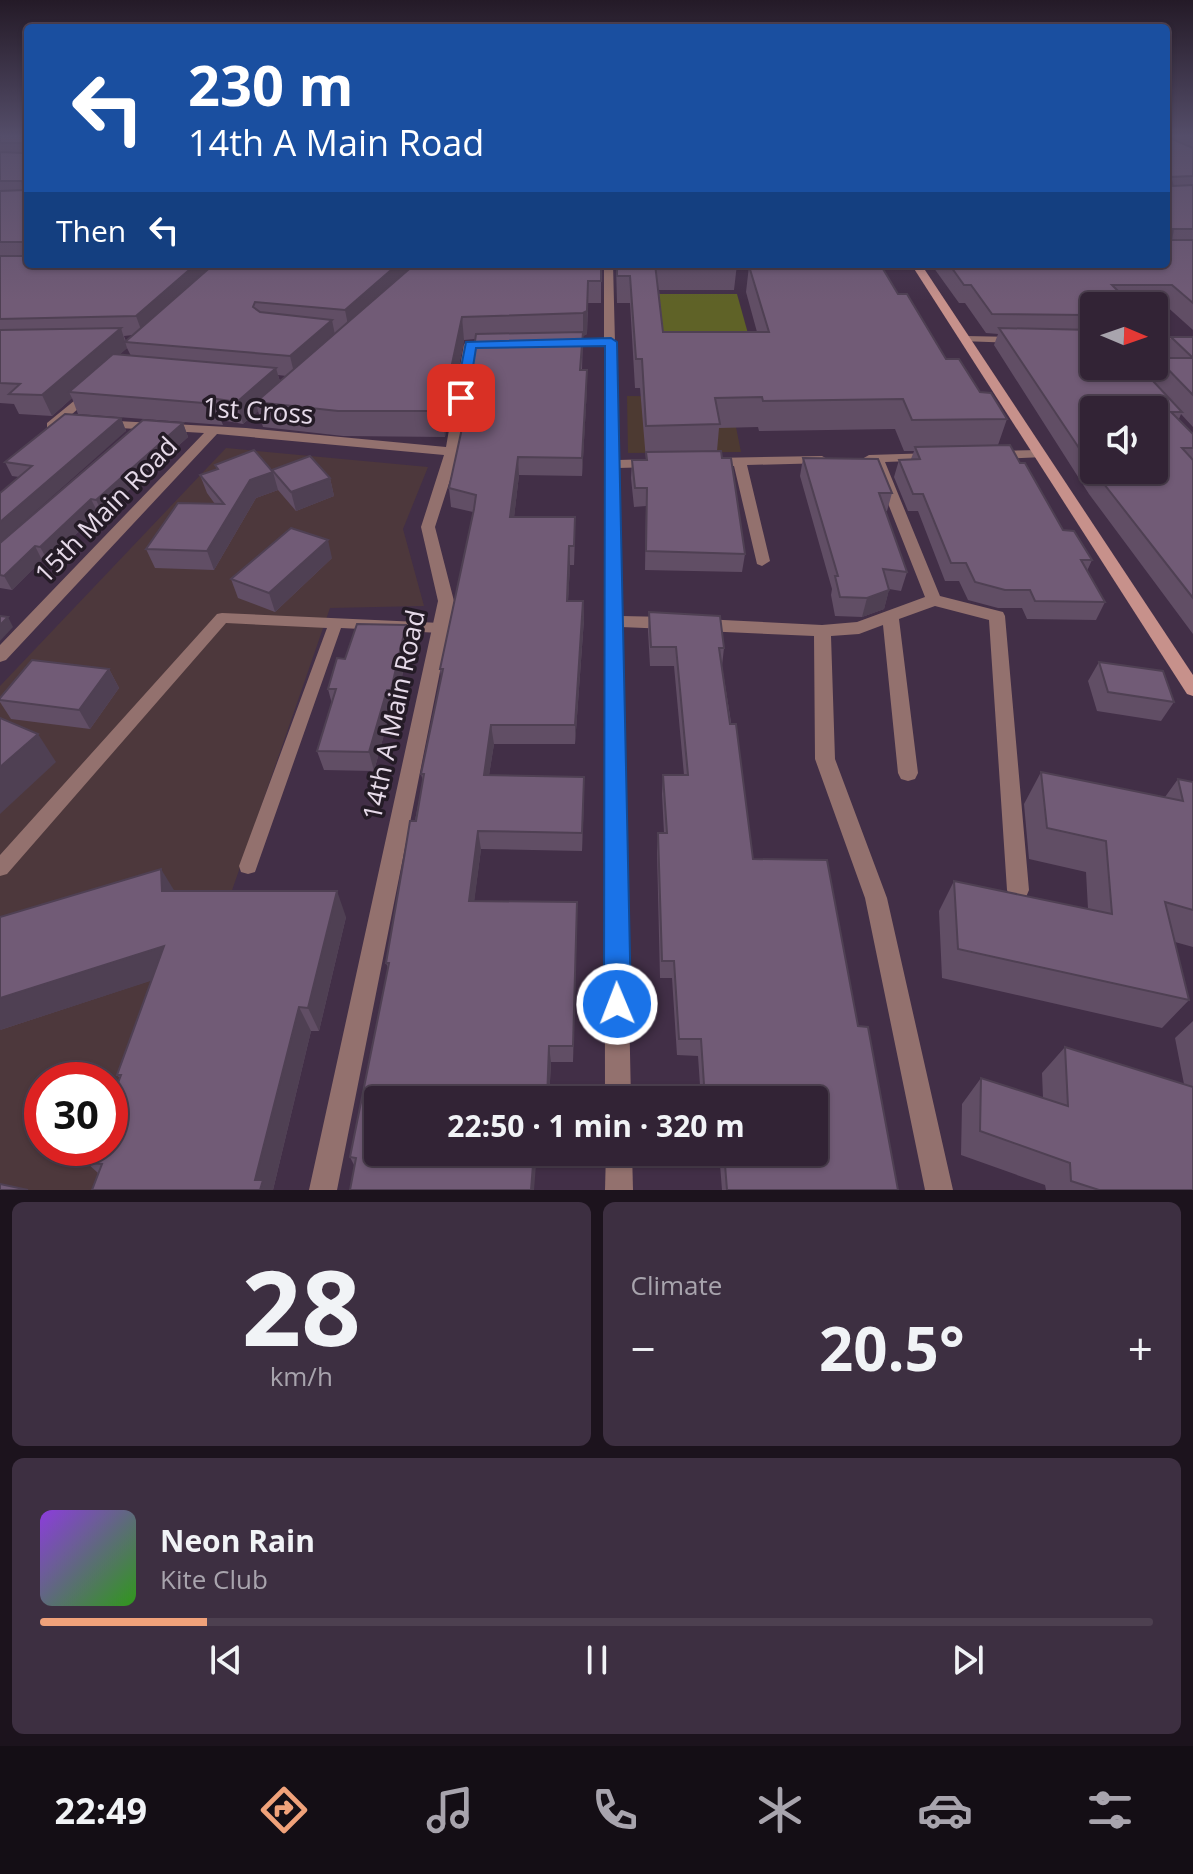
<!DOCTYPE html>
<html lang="en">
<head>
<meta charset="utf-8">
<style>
	body { margin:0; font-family:"Open Sans",sans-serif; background:#3d2f41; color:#f1f3f6; height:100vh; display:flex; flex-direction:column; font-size:30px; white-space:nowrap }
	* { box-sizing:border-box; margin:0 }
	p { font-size:26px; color:#a8a4ad }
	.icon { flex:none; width:44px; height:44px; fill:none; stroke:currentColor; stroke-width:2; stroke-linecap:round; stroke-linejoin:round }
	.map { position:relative; height:1190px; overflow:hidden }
	.details { display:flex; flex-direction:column; gap:12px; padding:12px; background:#1c131d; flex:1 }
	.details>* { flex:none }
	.guide { position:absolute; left:24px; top:24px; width:1146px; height:244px; border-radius:8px; box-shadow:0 2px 6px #0004,0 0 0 2px #4d4050; background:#1a4fa0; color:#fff; overflow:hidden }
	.needle { width:52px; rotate:92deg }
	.tools { position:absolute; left:1080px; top:292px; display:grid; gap:16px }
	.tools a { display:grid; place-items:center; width:88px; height:88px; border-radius:8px; background:#322335; box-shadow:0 2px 6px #0004,0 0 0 2px #4d4050; font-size:40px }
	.speed { position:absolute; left:24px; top:1062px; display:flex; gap:16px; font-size:40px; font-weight:700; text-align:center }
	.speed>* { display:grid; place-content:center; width:104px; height:104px; border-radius:50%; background:#322335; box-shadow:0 2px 6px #0004,0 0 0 2px #4d4050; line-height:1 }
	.speed .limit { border:12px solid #d22; background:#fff; color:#111 }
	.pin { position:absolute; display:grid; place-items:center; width:68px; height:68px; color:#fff; margin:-34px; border-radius:16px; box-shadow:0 4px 12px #0006 }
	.me { position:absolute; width:88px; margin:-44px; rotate:359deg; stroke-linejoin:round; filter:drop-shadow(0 0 6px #0008) }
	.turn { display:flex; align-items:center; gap:28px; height:168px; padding:0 32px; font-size:36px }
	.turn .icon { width:104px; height:104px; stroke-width:2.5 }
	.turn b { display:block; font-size:56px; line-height:68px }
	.then { display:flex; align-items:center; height:76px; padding:0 32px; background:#0003; gap:16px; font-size:30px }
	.big { font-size:60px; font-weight:700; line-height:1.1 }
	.details .tile { flex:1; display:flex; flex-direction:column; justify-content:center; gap:12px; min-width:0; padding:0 28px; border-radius:12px; background:#3d2f41 }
	.details .dial { align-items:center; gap:0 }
	.dial b { font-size:104px; line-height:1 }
	.song { display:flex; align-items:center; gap:24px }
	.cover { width:96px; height:96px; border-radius:12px; background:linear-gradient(135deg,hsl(270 70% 55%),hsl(110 70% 35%)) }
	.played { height:8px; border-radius:4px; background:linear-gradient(90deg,#f0a27a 15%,#4d4050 15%) }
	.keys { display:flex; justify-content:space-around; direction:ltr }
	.heat { display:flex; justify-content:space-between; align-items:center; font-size:44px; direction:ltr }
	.details .tiles { flex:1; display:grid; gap:12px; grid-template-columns:1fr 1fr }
	.tile:last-child { grid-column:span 2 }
	.trip { position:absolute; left:364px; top:1086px; width:464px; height:80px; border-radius:8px; background:#322335; box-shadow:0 2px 6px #0004,0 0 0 2px #4d4050; font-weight:700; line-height:80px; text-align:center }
	.tabs { display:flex; height:128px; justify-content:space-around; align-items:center; background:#140e15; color:#a8a4ad }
	.tabs .icon { width:56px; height:56px }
	.tabs .selected { color:#f0a27a }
	.tabs b { font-size:36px; color:#f1f3f6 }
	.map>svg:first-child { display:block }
	.commercial { fill:#4d3a32 }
	.industrial { fill:#4d383c; fill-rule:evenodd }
	.green { fill:#5f6227 }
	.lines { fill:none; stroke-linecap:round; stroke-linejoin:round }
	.lane { fill:#93716e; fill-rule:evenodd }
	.street { fill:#93716e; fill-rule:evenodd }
	.secondary { fill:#c7918b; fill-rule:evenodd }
	.primary { fill:#efaaa2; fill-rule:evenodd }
	.wall { fill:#614e65; fill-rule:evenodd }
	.shaded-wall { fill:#4f4053 }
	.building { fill:#715b76; stroke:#4f4053; stroke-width:2; fill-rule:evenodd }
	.route { fill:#1a73e8; stroke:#114b97; stroke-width:2 }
	.labels { text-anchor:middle; stroke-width:7; stroke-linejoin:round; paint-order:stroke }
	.street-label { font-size:26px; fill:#e6dae9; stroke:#241b26 }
</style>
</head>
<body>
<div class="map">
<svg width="1193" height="1190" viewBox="0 0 1193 1190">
	<rect width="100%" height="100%" fill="#422f47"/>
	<polygon class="commercial" points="627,396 730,397 741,452 628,453"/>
	<path class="industrial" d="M226,448L428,467L403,529L424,606L330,608L128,1190H0V686ZM42,1080H110V1148H42Z"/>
	<polygon class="green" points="657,294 737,294 752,348 663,348"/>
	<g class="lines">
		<polygon class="lane" points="222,613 441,623 448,628 441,633 341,628 255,872 248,874 241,872 239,866 327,628 226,623 7,874 0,876 0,855 217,614"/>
		<g class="street">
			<polygon points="613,264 618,460 654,459 661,463 654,467 618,468 621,616 668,617 676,623 668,629 621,627 631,1100 605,1100 604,345 561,346 555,343 561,340 604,339 604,265"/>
			<polygon points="965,336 1016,337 1021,340 1016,343 961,341 961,337"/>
			<rect x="1154" y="338" width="39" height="6"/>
			<polygon points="470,341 493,341 499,344 493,347 475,347 459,452 435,527 454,601 337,1190 309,1190 438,601 421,527 444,455 217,434 6,660 0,662 0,645 204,433 103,427 99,426 99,420 246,428 446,447 464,344"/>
			<polygon points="91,387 95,388 95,394 55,429 47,429 47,423"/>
			<polygon points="1039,450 1046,454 1044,457 997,459 990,455 997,451"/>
			<polygon points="934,453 941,457 939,460 885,462 940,596 1003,612 1005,616 1029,890 1026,897 1018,900 1010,897 1007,890 989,620 935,606 899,619 918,773 915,779 908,781 901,779 898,773 883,625 859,634 831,636 835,759 887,898 953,1190 925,1190 865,898 815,759 814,636 703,631 695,625 703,619 822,625 857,622 925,597 872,463 862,459 869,455"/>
			<polygon points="822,456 829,460 827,463 747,465 770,561 762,566 757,564 734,466 713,466 706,462 713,458"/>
			<polygon points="606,1152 632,1152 633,1190 605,1190"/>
		</g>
		<polygon class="secondary" points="911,264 921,264 1193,675 1193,696 1187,694"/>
		<g class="primary">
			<polygon points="802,264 796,268 712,269 706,265"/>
			<polygon points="570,265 571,264 650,265 644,269 576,269"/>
		</g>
	</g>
	<g class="wall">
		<path d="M0,134H28V264L210,268L601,264V303H588L587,334L583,336L582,370L587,387L582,476L519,475L514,517L575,536L574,565H570L568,601H583L584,619L575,744H494L489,775L584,796L582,851L481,849L474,901L577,902L573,1062H551L549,1100H378L354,1165L350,1157L388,968L386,963L423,781L421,774L441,677L440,669L473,512L451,507L449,488L464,419L475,339L464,340L445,437L343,436L263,427L258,411L243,424L221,420L223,425L78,414L72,398L52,416L19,414L14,404L0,403ZM133,335L126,341L124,336ZM127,348L131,356L119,355ZM278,375L286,376L280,381Z"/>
		<polygon points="1166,134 1193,134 1193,330 1164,304 1094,306 1094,366 1149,376 1157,358 1164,358 1162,357 1171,337 1193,337 1193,427 1181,414 1179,419 1193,434 1193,634 1089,494 994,345 998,334 986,333 965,303 959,303 931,264 1166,264"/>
		<polygon points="616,264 737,264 734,290 659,290 663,332 757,332 746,292 749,266 835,266 836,264 880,264 898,294 946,359 1007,419 998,445 1063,530 1092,560 1087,571 1105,602 1096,620 1027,619 1022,608 998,608 968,600 959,581 945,581 918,511 908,511 894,477 899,460 911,459 914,451 904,451 895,429 759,431 758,427 719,428 717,451 745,554 742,572 645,570 646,506 634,507 631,478 632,460 646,460 640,388 635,388 630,303 617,303"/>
		<polygon points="121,418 126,431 19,477 12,476 5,462"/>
		<polygon points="183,423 188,437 103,514 98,513 48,561 42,560 12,590 0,588 0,543"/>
		<polygon points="803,458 892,493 887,511 885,511 907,572 901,591 889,589 884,609 862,617 835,616 831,595 832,589 800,476"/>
		<polygon points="215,465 330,478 334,496 296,511 278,490 256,498 214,570 155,568 146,549 215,504 207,493 200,475 217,470"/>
		<polygon points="332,558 275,612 238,598 231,579"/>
		<polygon points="649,612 724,648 722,666 753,859 858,1026 898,1190 722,1190 719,1152 814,1152 814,1100 701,1100 698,1056 677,1055 672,978 660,978 657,852 658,833 664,833 662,794 663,775 684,775 674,666 650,666 648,631"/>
		<polygon points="406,625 409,644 395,709 391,709 374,771 324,770 317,751 332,704 328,689 345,659"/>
		<polygon points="1099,662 1174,702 1161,721 1097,711 1088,681"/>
		<polygon points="109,669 119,688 90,729 11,719 0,702 0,698"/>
		<polygon points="1041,772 1165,797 1178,779 1193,782 1193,947 1175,942 1189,1000 1162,1028 942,978 939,911 954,881 1088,909 1086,872 1029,859 1024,804"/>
		<polygon points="175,891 346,917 319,1031 311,1031 273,1190 92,1190 98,1173 87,1163 120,1078 117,1075 152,980 0,1030"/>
		<polygon points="1193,1021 1193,1190 1046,1190 1045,1185 961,1155 962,1104 981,1078 1043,1098 1042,1073 1065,1047 1184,1084 1175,1038"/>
	</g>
	<g class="shaded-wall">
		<polygon points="196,264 209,264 211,273 143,335 136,316"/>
		<polygon points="398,264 411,264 412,272 349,330 345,310"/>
		<polygon points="588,281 587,334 583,336 583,313"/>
		<polygon points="462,317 464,340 445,437 442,411"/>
		<polygon points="332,320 336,340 295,377 290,356"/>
		<polygon points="121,328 127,348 77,393 69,392 72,398 52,416 42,395"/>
		<polygon points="276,368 282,389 256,402 258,411 243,424 237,402"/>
		<polygon points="587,370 587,387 582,476 582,458"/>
		<polygon points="121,418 126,431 0,543 0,522"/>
		<polygon points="183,423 188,437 103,514 96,500"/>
		<polygon points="518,457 519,475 512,535 510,517"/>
		<polygon points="273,472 278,490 256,498 214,570 207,551 250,480"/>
		<polygon points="330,478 334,496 296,511 291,492"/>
		<polygon points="91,499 98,513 48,561 40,547"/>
		<polygon points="328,540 332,558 275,612 269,593"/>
		<polygon points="35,546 42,560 12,590 4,576"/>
		<polygon points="569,546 570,565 567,620 567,601"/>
		<polygon points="889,590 884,609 862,617 867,598"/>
		<polygon points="583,601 584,619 575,744 575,725"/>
		<polygon points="8,617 13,627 0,641 0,625"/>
		<polygon points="406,625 409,644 395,709 391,690"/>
		<polygon points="109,669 119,688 90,729 79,710"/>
		<polygon points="387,690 391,709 374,771 369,752"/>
		<polygon points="491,725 494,744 486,794 484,775"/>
		<polygon points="38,734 56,762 0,814 0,767"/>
		<polygon points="584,777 584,796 582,851 582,833"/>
		<polygon points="478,831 481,849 472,919 469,901"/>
		<polygon points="161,869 177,895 162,891"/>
		<polygon points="337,891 346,917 319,1031 308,1008"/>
		<polygon points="577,902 577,920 573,1062 573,1046"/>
		<polygon points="164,946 181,971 0,1030 0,998"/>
		<polygon points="299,1007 311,1031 273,1190 260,1190 255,1180"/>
		<polygon points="549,1046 551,1062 549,1100 547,1100"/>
		<polygon points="534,1152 537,1152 534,1190 531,1190"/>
	</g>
	<g class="building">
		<polygon points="0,134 28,134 28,242 0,242 0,191 24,190 22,181 0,181 0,152 22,153 25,150 22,143 0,143"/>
		<polygon points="1166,134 1170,134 1170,138 1193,148 1193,176 1170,177 1173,186 1193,185 1193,229 1173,229 1171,240 1193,240 1193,303 1172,285 1112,285 1133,306 1094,306 1094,311 1081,311 1085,315 992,314 971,285 964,285 949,264 1166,264"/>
		<polygon points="1182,134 1193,134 1193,139"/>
		<polygon points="0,256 28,256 28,264 196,264 136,316 0,319"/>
		<polygon points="214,264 398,264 345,310 255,302 253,307 260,312 332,320 290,356 125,342"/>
		<polygon points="415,264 601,264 601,281 588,281 587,311 583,313 462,317 442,411 338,411 256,402"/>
		<polygon points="617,264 655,264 663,332 769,332 749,266 838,266 837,264 880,264 898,294 907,294 946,359 959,359 980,392 991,393 1007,419 912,420 903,399 763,401 762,397 715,398 720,424 646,426 642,359 636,359 630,276 617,276"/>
		<polygon points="121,328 42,395 9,394 20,384 0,383 0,330"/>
		<path d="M999,328L1094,330V366H1139L1182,412H1171L1193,434V448H1182L1193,460V598L1097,475ZM1094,410H1154V470H1094Z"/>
		<polygon points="583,332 580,370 587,370 582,458 518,457 510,517 575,517 574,546 569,546 567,601 583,601 575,725 491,725 484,775 584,777 582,833 478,831 469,901 577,902 573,1046 549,1046 547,1100 378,1100 378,1152 534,1152 531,1190 350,1190 356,1158 350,1157 389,963 386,963 404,858 410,821 416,821 424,774 421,774 443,669 440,669 474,509 476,495 449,488 464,419 476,334"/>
		<polygon points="1171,337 1193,337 1193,358"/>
		<polygon points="113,354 276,368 237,402 210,398 216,404 69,392"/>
		<polygon points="1157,358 1193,358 1193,395"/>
		<polygon points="65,414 121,418 0,522 0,493 32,466 5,462"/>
		<polygon points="143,420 183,423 96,500 91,499 40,547 35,546 4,576 0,575 0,543"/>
		<polygon points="1010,445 1020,463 1025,463 1063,530 1074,531 1092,560 1081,560 1105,602 1035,601 1030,590 1005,590 975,582 966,563 951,563 923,494 913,494 899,460 920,459 915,447"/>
		<polygon points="254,450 273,472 250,480 207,551 146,549 178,503 224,504 200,475 218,469 215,465"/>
		<polygon points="721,451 722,458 731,458 745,554 646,551 647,488 635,488 632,460 647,460 646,452"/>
		<polygon points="310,456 330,478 291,492 272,470"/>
		<polygon points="803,458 878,459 892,493 879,493 907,572 883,569 889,590 867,598 840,597 835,576 838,576"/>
		<polygon points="291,528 328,540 269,593 231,579"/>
		<polygon points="649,612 720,616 724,648 719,648 730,724 736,724 753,859 827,860 858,1026 868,1027 898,1190 727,1190 724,1152 814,1152 814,1100 705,1100 701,1039 679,1039 674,961 662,961 658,833 667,833 663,775 688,775 676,647 651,647"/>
		<polygon points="0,616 8,617 0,625"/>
		<polygon points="357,624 406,625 391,690 387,690 369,752 317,751 336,689 328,689 337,658 345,659"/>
		<polygon points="32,660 109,669 79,710 0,700 0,698"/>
		<polygon points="1099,662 1163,671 1174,702 1108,692"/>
		<polygon points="0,718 38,734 0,767"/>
		<polygon points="1041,772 1183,801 1178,779 1193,782 1193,910 1165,902 1189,1000 958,949 954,881 1112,914 1106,841 1047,828"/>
		<polygon points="161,869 162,891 337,891 308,1008 299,1007 255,1180 263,1180 260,1190 92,1190 102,1164 87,1163 93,1148 110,1148 110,1104 121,1075 117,1075 164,946 0,998 0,917"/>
		<polygon points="1065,1047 1193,1087 1193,1190 1099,1190 1071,1181 1070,1163 980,1131 981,1078 1068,1106"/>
		<polygon points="0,1184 28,1190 0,1190"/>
	</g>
	<linearGradient id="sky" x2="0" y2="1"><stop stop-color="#241a27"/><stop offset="0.45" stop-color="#544d69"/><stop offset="1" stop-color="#544d69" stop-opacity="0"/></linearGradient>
	<rect width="1193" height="301" fill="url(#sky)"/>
	<polygon class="route" points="611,338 617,342 631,1004 627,1014 617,1018 608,1014 604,1004 605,346 476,348 468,398 461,402 455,398 466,342"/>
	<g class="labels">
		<g class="street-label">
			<text transform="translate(258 411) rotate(4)" y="9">1st Cross</text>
			<text transform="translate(106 510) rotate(-46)" y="9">15th Main Road</text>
			<text transform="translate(394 715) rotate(-78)" y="9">14th A Main Road</text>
		</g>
	</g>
</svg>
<div class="tools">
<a><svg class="needle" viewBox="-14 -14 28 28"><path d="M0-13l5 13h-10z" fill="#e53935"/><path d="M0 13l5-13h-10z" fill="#a8a4ad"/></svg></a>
<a><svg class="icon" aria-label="sound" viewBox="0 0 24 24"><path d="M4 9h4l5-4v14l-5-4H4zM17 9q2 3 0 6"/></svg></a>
</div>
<div class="speed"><div class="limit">30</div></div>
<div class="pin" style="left:461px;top:398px;background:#d93025"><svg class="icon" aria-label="arrive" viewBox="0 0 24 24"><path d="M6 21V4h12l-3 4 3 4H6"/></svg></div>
<svg class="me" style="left:617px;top:1004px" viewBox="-20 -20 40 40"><circle r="17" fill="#1a73e8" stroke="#fff" stroke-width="3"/><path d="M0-11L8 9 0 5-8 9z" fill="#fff"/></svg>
<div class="trip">22:50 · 1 min · 320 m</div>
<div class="guide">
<div class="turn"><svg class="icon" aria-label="left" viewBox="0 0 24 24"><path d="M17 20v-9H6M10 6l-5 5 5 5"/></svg><div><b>230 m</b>14th A Main Road</div></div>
<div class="then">Then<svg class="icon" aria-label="left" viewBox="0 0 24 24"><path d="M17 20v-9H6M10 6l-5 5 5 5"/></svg></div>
</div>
</div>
<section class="details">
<div class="tiles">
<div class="tile dial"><b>28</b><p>km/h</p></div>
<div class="tile"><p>Climate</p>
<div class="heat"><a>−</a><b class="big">20.5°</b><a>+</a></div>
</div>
<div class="tile">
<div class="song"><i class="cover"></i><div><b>Neon Rain</b><p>Kite Club</p></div></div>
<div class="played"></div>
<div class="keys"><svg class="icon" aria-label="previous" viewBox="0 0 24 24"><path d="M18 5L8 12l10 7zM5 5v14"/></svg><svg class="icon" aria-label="pause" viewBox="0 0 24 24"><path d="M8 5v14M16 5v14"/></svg><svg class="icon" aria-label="next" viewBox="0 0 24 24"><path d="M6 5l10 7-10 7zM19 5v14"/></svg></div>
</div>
</div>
</section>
<nav class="tabs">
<b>22:49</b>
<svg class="icon selected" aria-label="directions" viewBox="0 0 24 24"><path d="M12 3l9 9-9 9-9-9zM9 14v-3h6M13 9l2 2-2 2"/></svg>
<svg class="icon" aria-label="music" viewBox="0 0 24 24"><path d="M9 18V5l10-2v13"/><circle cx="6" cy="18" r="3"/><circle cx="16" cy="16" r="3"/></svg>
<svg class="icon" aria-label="phone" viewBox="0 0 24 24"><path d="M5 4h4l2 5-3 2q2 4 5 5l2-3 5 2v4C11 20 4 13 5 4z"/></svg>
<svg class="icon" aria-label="climate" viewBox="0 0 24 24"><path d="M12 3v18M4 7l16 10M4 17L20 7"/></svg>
<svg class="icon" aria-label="car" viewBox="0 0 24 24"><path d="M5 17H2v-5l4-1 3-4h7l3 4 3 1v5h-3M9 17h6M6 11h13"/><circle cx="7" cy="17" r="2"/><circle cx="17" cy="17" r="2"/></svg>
<svg class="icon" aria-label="filters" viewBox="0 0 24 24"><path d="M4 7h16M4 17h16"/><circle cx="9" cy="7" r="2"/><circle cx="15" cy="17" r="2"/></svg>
</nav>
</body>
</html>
